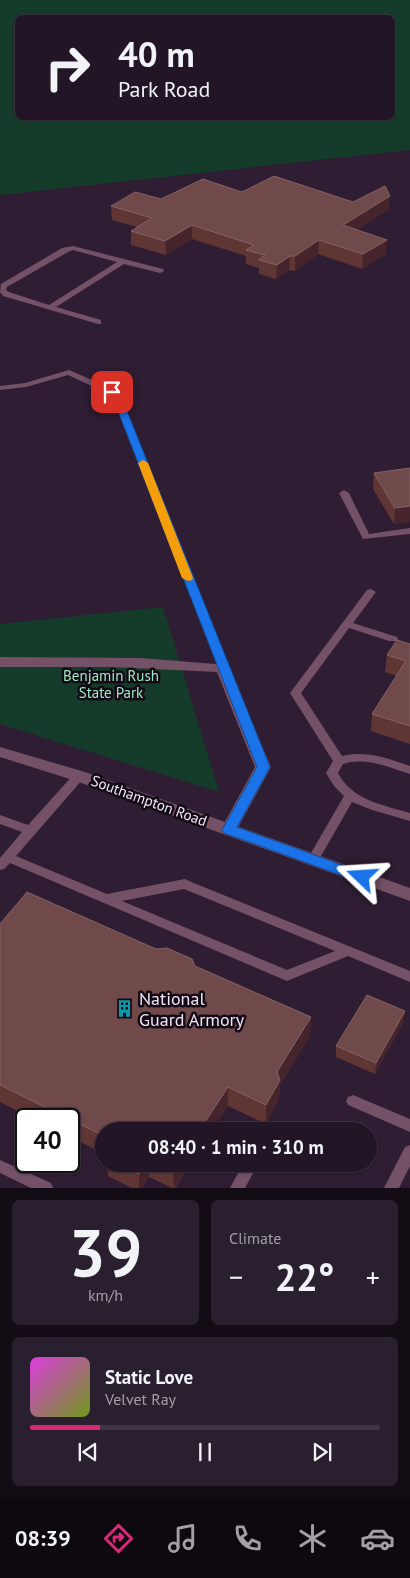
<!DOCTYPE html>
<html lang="en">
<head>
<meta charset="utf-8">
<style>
	body { margin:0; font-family:"PT Sans",sans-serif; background:#2a1f2e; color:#f1f3f6; height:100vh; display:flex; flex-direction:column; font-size:19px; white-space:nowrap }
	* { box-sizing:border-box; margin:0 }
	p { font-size:16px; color:#a29fa7 }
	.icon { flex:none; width:28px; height:28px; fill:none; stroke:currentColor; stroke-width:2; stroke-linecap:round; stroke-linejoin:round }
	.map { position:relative; height:1188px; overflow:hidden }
	.side { display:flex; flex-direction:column; gap:12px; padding:12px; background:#130c15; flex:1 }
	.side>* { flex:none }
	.banner { position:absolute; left:15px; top:15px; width:380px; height:105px; border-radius:8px; box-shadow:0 1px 4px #0004,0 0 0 1px #3f3543; background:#221626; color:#f1f3f6; overflow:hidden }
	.speed { position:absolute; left:15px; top:1108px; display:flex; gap:10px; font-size:25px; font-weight:700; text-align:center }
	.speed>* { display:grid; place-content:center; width:65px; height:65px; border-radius:50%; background:#221626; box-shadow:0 1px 4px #0004,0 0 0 1px #3f3543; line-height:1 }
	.speed .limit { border:2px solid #111; border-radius:8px; background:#fff; color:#111 }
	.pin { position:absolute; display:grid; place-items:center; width:42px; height:42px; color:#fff; margin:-21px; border-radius:10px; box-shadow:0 2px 8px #0006 }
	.me { position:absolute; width:55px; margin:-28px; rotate:290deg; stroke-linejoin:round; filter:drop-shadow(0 0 4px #0008) }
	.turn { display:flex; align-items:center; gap:18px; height:105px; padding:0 20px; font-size:22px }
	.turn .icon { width:65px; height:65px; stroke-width:2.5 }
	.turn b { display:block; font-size:35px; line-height:42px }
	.big { font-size:38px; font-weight:600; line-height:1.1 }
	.side .tile { flex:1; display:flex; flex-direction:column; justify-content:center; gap:8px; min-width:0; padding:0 18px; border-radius:8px; background:#2a1f2e }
	.side .dial { align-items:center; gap:0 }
	.dial b { font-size:65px; line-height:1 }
	.song { display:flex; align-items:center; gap:15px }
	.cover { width:60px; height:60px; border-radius:8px; background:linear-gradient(135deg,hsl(300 70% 55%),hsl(80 70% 35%)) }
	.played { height:5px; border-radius:2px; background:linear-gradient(90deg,#db2777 20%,#3f3543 20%) }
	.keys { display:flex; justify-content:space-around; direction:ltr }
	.heat { display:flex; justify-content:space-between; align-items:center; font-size:28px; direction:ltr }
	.side .tiles { flex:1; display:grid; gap:12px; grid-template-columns:1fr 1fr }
	.tile:last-child { grid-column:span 2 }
	.trip { position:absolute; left:95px; top:1122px; width:282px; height:50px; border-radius:25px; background:#221626; box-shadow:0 1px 4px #0004,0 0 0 1px #3f3543; font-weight:600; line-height:50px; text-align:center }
	.tab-bar { display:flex; height:80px; justify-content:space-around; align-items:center; background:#0e090f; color:#a29fa7 }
	.tab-bar .icon { width:35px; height:35px }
	.tab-bar .current { color:#db2777 }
	.tab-bar b { font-size:22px; color:#f1f3f6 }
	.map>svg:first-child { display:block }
	.green { fill:#153c2a; fill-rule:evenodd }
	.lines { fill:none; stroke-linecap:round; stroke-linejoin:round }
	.service { fill:#745167; fill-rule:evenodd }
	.minor { fill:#745167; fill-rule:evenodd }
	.tertiary { fill:#745167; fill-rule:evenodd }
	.wall { fill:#603635 }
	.shaded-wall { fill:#45242c }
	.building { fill:#70494a; stroke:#846265 }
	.route { fill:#1a73e8; stroke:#114b97 }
	.slow { fill:#f59e0b }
	.labels { text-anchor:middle; stroke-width:5; stroke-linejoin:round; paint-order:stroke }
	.park-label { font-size:15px; fill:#9debc2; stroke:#120a14 }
	.street-label { font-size:15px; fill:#f2e6f5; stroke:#120a14 }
	.near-poi-label { font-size:18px; fill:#f2e6f5; stroke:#120a14; text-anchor:start }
</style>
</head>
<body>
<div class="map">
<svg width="410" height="1188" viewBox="0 0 410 1188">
	<rect width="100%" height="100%" fill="#2e1d33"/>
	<g class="green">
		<path d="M0,0H410V150L0,195ZM18,18H392V118H18Z"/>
		<polygon points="163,607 219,792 0,724 0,624"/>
	</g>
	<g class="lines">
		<g class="service">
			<path d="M73,246L163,269L164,271L160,273L124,264L56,307L101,320V324H98L3,296L0,292L1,284L62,248ZM73,250L117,262L49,305L9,292L6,290L7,287L68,252Z"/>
			<polygon points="69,370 115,390 122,401 228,668 227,670 219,670 218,668 114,401 109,394 68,375 26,387 0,390 0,386 25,383"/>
			<polygon points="344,490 349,493 369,534 410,528 410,534 363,539 339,493"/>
			<path d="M371,589L376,592L353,623L397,637L398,639L397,641H389L349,628L301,693L342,756C366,750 387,758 410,766V774C387,767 368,757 343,764L338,773C352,800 383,805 410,813V821L372,810L352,802L317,863L313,864L309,863L307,860L344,796L334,786L326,773L333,761L290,693L367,590Z"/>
			<path d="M79,772L83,773L85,776L83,779L16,856L107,894L185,879L189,881L410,971V982L348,956L287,981L10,863L4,869L0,870V858L22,832L0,824V815L28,825L75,773ZM184,889L335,951L287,970L122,901Z"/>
			<polygon points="353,1095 410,1119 410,1132 348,1105 346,1101 348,1097"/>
			<polygon points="410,1145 410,1166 399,1188 384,1188 405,1147"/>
			<polygon points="0,1160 51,1183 53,1188 31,1188 0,1173"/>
			<polygon points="243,1164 258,1164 245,1188 230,1188"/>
		</g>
		<polygon class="minor" points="0,657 140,658 228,665 271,767 235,833 229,835 223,833 221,829 255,767 217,672 112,667 0,667"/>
		<polygon class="tertiary" points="0,747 85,772 410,888 410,901 73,780 0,757"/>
	</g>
	<g class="wall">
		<polygon points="242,192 353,202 389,209 357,230 386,254 362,269 318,254 295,271 289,270 276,279 259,274 259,268 246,264 246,256 192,239 166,255 131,245 131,231 137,227 112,220 111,206 161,199"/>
		<polygon points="410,468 410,522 394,524 373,489 374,473"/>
		<polygon points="410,644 410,744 371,731 372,714 397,676 385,672 387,655"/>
		<polygon points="0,924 195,966 311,1017 310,1036 280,1085 279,1099 266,1124 228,1106 211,1131 104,1131 104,1154 69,1136 69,1119 34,1119 0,1102"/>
		<polygon points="404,1021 375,1074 336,1057 336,1046"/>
		<polygon points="107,1164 190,1164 175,1188 172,1188 149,1177 142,1188 132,1188 108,1176"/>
	</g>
	<g class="shaded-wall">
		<polygon points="390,196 389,209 342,239 343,225"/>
		<polygon points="192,225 192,239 166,255 165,241"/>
		<polygon points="319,240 318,254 295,271 295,256"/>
		<polygon points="387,240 386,254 362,269 363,254"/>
		<polygon points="290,256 289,270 276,279 277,265"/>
		<polygon points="410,506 410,522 394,524 395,508"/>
		<polygon points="405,1011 404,1021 375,1074 376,1063"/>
		<polygon points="311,1017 310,1036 280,1085 279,1099 266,1124 266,1105 277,1072"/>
		<polygon points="228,1087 228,1106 211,1131 199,1131"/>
		<polygon points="145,1164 149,1164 149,1177 142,1188 139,1188 139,1174"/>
		<polygon points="178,1164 190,1164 174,1188 173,1171"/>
	</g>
	<g class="building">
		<polygon points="274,176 353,202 385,186 390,196 343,225 387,240 363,254 319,240 295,256 290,256 277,265 259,260 265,255 246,250 254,245 192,225 165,241 131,231 152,218 111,206 135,192 161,199 203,179 242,192"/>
		<polygon points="410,468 410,506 395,508 374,473"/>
		<polygon points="397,640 410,644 410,726 372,714 406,661 387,655"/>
		<polygon points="27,892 156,949 167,948 192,959 195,966 311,1017 277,1072 280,1080 266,1105 228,1087 199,1131 104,1131 104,1136 0,1085 0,924"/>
		<polygon points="367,995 405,1011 376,1063 336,1046"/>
		<polygon points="119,1164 145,1164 139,1174"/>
		<polygon points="159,1164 178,1164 173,1171"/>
	</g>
	<polygon class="route" points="112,389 115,390 123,401 270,767 237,827 367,874 369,877 367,881 357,881 224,833 222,830 257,767 114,401 107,392"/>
	<polygon class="slow" points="143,460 148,463 193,578 192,580 188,581 182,578 138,463"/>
	<defs>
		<symbol id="building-bare" viewBox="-9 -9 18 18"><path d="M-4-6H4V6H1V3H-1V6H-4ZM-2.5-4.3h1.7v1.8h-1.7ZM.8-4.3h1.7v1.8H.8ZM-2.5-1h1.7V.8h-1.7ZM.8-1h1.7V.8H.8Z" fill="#0f9aa8" stroke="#120a14" stroke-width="2.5" paint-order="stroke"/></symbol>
	</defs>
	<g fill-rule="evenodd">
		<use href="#building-bare" x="112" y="996" width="25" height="25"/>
	</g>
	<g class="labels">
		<g class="park-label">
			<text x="111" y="681">Benjamin Rush<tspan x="111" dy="17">State Park</tspan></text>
		</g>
		<g class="street-label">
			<text transform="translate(149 801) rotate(20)" y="5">Southampton Road</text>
		</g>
		<g class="near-poi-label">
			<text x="139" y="1005">National<tspan x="139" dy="21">Guard Armory</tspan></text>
		</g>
	</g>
</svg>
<div class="speed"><div class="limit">40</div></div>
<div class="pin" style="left:112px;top:392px;background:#d93025"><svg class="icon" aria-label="arrive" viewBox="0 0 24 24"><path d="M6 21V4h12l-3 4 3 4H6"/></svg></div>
<svg class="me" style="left:362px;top:877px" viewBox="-20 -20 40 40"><path d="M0-17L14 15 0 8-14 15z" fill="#1a73e8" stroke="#fff" stroke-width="4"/></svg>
<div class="trip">08:40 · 1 min · 310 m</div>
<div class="banner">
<div class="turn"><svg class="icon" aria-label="right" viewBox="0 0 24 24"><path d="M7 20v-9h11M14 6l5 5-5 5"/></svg><div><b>40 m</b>Park Road</div></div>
</div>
</div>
<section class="side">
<div class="tiles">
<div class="tile dial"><b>39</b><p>km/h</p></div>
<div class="tile"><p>Climate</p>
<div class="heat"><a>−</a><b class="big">22°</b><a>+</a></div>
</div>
<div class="tile">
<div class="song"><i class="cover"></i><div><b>Static Love</b><p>Velvet Ray</p></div></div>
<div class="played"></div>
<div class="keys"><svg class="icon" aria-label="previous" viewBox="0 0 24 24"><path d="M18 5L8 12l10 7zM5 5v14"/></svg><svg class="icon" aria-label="pause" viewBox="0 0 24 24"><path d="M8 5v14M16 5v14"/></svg><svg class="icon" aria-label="next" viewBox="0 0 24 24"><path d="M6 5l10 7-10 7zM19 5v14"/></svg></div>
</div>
</div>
</section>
<nav class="tab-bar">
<b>08:39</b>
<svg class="icon current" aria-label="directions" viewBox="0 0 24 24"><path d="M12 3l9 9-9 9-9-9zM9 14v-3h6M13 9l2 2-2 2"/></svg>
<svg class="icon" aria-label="music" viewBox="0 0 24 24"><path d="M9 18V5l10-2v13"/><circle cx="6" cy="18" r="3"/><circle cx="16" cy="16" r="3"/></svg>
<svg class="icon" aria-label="phone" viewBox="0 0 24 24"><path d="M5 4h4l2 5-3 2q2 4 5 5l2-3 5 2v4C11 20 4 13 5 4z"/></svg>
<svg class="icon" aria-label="climate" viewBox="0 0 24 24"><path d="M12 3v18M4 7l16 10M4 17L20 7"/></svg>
<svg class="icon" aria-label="car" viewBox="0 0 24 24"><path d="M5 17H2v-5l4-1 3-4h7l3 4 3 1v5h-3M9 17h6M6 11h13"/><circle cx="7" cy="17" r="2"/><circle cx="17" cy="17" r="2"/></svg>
</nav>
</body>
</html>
